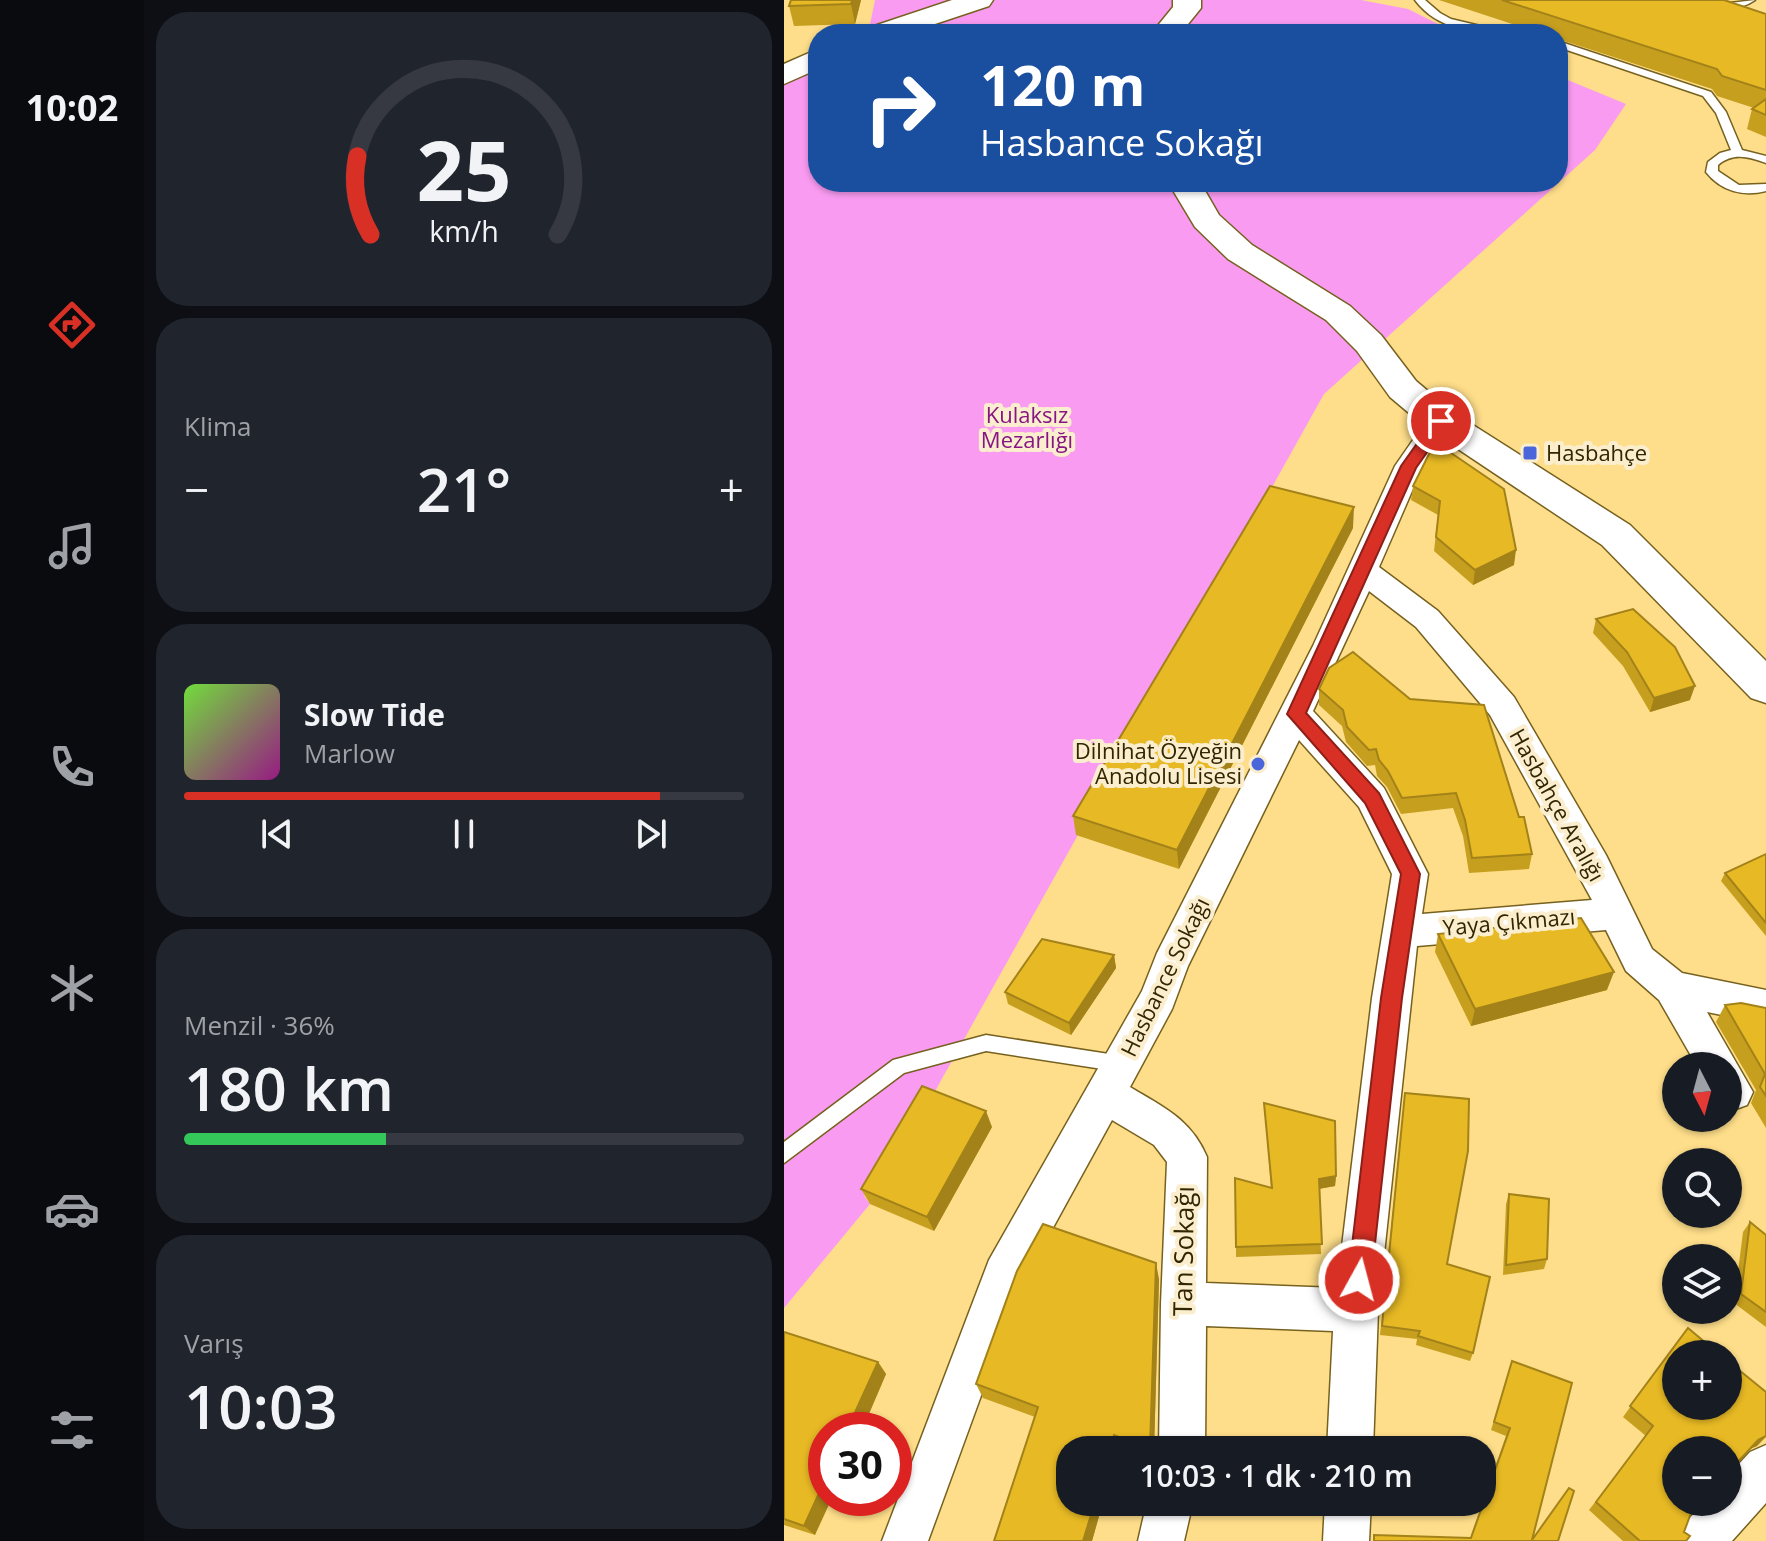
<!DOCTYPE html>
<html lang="tr">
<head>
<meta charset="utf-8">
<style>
	body { margin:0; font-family:"Open Sans",sans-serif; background:#20242c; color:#f1f3f6; height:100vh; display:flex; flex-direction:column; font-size:30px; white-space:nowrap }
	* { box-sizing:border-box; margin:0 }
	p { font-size:26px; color:#9ea1a6 }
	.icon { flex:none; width:44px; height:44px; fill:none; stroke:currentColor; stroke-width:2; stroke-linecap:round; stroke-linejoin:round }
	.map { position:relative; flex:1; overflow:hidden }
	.panel { display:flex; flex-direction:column; gap:12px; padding:12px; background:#0d0f14; width:640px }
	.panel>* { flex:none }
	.hud { position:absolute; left:24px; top:24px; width:760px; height:168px; border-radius:32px; box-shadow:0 2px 6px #0004; background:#1a4fa0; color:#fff; overflow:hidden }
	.needle { width:52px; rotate:174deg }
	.buttons { position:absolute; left:878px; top:1052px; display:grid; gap:16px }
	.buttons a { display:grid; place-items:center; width:80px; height:80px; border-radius:50%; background:#171b24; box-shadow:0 2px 6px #0004; font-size:40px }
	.speed { position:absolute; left:24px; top:1412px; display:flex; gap:16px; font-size:40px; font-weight:700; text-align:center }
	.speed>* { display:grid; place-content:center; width:104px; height:104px; border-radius:50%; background:#171b24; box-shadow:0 2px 6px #0004; line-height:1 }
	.speed .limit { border:12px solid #d22; background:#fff; color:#111 }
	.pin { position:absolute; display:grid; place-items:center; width:68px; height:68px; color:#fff; margin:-34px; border:4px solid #fff; border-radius:50%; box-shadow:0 2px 8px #0007 }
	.me { position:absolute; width:88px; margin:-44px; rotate:7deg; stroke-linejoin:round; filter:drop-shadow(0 0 6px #0008) }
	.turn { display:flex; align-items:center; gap:28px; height:168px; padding:0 40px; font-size:36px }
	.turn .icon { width:104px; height:104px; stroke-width:2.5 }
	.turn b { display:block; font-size:56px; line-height:68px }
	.big { font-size:60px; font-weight:600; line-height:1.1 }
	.panel .widget { flex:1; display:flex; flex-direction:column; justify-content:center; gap:12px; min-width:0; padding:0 28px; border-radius:32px; background:#20242c }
	.panel .dial { align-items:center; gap:0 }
	.dial svg { height:208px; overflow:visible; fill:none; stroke:#363941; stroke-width:7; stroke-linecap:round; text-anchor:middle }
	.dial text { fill:#f1f3f6; stroke:none }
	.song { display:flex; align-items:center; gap:24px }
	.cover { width:96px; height:96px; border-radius:12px; background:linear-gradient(135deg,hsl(100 70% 55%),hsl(310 70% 35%)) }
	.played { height:8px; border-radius:4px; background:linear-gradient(90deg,#d93025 85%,#363941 85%) }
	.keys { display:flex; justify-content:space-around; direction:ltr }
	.heat { display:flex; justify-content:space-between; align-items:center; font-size:44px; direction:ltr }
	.charge { height:12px; border-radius:6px; background:linear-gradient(90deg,#34c759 36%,#363941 0) }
	.trip { position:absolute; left:272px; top:1436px; width:440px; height:80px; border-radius:32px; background:#171b24; box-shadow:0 2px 6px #0004; font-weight:600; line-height:80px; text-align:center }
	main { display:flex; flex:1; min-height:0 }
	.tab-bar { display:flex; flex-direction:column; width:144px; justify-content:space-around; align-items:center; background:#090b0e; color:#9ea1a6 }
	.tab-bar .icon { width:56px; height:56px }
	.tab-bar .selected { color:#d93025 }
	.tab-bar b { font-size:36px; color:#f1f3f6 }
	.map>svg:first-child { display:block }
	.green { fill:#fa9bf2 }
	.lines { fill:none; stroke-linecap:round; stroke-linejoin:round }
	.lane-casing { stroke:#77611f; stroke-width:3 }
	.street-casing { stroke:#77611f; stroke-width:3 }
	.secondary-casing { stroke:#77611f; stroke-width:3 }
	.lane { fill:#fff; fill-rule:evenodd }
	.street { fill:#fff; fill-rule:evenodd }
	.secondary { fill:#fff; fill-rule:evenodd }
	.wall { fill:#c79f1f }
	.shaded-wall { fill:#a28219 }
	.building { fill:#e7b924; stroke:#a28219; stroke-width:2 }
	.route { fill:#d93025; stroke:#8d1f18; stroke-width:2 }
	.poi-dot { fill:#4b66db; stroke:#faeece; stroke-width:3 }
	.labels { text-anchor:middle; stroke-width:8; stroke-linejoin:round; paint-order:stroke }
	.park-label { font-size:22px; fill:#871583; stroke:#faeece }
	.poi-label { font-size:22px; fill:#322601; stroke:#faeece; text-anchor:start }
	.street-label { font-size:22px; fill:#322601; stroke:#faeece }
	.near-street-label { font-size:26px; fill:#322601; stroke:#faeece }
</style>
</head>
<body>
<main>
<nav class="tab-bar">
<b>10:02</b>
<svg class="icon selected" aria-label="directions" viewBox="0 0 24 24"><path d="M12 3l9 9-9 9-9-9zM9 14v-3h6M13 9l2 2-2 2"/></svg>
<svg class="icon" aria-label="music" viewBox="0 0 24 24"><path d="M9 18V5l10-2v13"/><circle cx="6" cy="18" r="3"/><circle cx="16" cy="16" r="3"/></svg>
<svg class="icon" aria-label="phone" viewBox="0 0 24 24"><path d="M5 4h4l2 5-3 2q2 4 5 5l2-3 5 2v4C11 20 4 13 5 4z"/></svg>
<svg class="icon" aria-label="climate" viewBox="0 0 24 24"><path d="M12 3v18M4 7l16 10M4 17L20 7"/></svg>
<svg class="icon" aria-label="car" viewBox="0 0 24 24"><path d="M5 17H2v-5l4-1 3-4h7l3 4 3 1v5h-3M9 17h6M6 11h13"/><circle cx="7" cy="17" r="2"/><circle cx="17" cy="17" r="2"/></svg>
<svg class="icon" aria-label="filters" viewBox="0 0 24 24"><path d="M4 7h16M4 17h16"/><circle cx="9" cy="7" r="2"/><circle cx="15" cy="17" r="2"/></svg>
</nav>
<section class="panel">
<div class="widget dial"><svg viewBox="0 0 100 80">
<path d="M14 69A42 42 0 1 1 86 69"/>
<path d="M14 69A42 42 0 0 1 9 39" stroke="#d93025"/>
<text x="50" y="56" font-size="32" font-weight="700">25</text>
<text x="50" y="72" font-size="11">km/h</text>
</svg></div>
<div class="widget"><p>Klima</p>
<div class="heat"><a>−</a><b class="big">21°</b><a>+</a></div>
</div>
<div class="widget">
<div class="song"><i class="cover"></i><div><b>Slow Tide</b><p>Marlow</p></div></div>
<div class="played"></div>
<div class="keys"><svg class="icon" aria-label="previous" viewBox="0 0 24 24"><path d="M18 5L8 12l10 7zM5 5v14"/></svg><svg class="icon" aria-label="pause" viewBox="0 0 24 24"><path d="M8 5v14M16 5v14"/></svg><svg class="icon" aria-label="next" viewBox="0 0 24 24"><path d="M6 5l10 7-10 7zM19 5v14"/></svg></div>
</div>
<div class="widget"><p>Menzil · 36%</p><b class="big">180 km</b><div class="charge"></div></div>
<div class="widget"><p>Varış</p><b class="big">10:03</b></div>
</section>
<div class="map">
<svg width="982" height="1541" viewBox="0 0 982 1541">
	<rect width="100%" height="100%" fill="#fede8a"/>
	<g class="green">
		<polygon points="91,0 577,0 624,9 674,34 77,34 85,29"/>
		<polygon points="34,65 34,182 774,182 774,76 842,104 811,150 540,394 145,1102 80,1196 86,1204 0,1308 0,85"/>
	</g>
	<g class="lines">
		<defs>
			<g id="lane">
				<path d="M631,0H641L656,13L667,19L730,34C694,34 654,31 631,0Z"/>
				<path d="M905,0L946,3L971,0C953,13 923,10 905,0Z"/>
				<path d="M774,41L927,92L942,112L958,150L982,156V163C964,157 950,152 934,165V171L955,185L982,184V191C959,197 937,191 922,172L924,162L936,153L947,150L932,113L919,96L774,47Z"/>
				<polygon points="202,1035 338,1056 344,1058 347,1064 344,1070 338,1072 202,1051 120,1073 0,1163 0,1142 109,1060"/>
			</g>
			<g id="street">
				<path d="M657,412L667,414L671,421L638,468L595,567L654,611L730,697L822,855L868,949L898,973L982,990V1024L923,1012L969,1092L963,1105L949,1110L944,1108V1066H913L875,1000L842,971L822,930L633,946L594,1310L589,1450H543L549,1331L422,1326L421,1450H375L377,1304L383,1162L370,1145L328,1120L237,1286L144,1541H98L205,1260L358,991L373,953L529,646L611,466L647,414ZM585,591L632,627L706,715L808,900L638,914L644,874L600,788L529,711ZM515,740L575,807L608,874L588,998L553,1288L422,1283L423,1157C407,1119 379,1107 346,1087L388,1009L404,966Z"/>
				<polygon points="982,1445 982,1503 948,1541 894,1541 900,1524 921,1502 944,1502 944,1476 966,1452"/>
				<polygon points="363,1502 409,1502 400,1541 354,1541"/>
				<polygon points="541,1502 587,1502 585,1541 539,1541"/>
			</g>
			<g id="secondary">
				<polygon points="168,0 209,0 205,6 121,34 80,34 84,28"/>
				<polygon points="389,0 417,0 417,8 396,34 367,34 389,7"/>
				<polygon points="34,49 34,69 0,84 0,64"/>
				<polygon points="384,182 416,182 435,215 468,245 566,306 597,335 632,381 670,413 846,525 982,661 982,703 967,698 818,545 644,429 606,397 573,351 542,320 444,259 411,227"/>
			</g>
		</defs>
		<use href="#lane" class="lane-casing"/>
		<use href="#street" class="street-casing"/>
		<use href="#secondary" class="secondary-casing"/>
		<use href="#lane" class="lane"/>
		<use href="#street" class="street"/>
		<use href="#secondary" class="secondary"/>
	</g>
	<g class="wall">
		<polygon points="77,0 71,24 10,26 5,6"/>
		<polygon points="655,0 940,0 982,14 982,137 963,129 968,109 970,108 933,96 928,89 774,39 774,34 759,34"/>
		<polygon points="651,442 730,565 689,585 650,551 654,515 627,500 629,486"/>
		<polygon points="569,528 395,869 292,835 289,816"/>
		<polygon points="812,619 906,700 866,712 839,666 809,633"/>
		<polygon points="535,689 735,817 748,854 745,869 685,873 679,836 669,808 617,814 603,787 593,776 591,765 583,766 562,742 558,726 535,705"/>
		<polygon points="982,854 982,936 937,881 941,873"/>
		<polygon points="654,934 823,990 687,1026 651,952"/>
		<polygon points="330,955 332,968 287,1035 224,1004 221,992"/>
		<polygon points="941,1005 982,1008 982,1128 967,1103 972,1090 932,1022"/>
		<polygon points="621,1093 663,1264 689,1353 686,1361 632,1345 633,1339 596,1335"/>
		<polygon points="480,1103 552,1176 551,1186 535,1189 537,1254 452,1257 452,1247 487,1188"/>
		<polygon points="208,1127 150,1231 86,1204 77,1189"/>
		<polygon points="725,1194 763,1259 760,1269 719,1275 722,1204"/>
		<polygon points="966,1222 982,1235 982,1327 950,1303 959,1232"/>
		<polygon points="375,1279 370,1450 340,1450 335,1448 334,1450 286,1450 319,1502 308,1541 210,1541 251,1417 199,1398 192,1384"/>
		<polygon points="904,1328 982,1392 982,1437 973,1446 965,1449 951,1465 951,1483 944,1492 944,1450 907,1513 900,1532 902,1541 839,1541 805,1510 862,1436 839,1417"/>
		<polygon points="0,1332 94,1362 102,1374 78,1430 42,1430 31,1535 0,1525"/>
		<polygon points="728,1361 748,1540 686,1538 722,1436 707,1430"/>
	</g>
	<g class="shaded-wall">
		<polygon points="68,0 77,0 71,24 67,4"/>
		<polygon points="570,507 569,528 395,869 393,850"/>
		<polygon points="732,550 730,565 689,585 691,570"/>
		<polygon points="911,686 906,700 866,712 870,698"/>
		<polygon points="330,955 332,968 287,1035 285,1023"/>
		<polygon points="830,972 823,990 687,1026 691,1009"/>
		<polygon points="202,1111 208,1127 150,1231 143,1217"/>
		<polygon points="552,1176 551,1186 534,1189 535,1179"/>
		<polygon points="372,1263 375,1279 370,1450 367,1450"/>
		<polygon points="94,1362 102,1374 78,1430 63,1430"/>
		<polygon points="330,1435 335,1448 334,1450 326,1450"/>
		<polygon points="982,1436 973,1446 964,1450 974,1440"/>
		<polygon points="42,1478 42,1498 48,1498 31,1535 20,1526"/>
		<polygon points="311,1502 319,1502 308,1541 299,1541"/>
	</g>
	<g class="building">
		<polygon points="7,0 68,0 67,4 5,6"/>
		<polygon points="718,0 940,0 982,14 982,90 938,76 933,69"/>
		<polygon points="982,99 982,115 968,109"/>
		<polygon points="651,442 720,489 732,550 691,570 652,537 656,501 629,486"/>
		<polygon points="486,486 570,507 393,850 289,816"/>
		<polygon points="849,609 891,647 911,686 870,698 843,652 812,619"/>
		<polygon points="569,652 626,699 700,705 735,817 740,817 748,854 688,858 681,820 672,793 618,798 604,771 595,760 592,749 585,750 563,727 559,710 535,689 545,668"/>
		<polygon points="982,854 982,923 941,873"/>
		<polygon points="797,918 830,972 691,1009 654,934"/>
		<polygon points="258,939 330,955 285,1023 221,992"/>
		<polygon points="957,1003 982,1008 982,1096 976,1087 981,1074 941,1005"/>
		<polygon points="138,1086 202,1111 143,1217 77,1189"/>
		<polygon points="621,1093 685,1099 684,1151 663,1264 706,1277 689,1353 634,1336 636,1331 598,1326"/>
		<polygon points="480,1103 551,1121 552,1176 535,1179 538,1244 452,1247 451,1178 488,1188"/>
		<polygon points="725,1194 765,1199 763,1259 722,1265"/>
		<polygon points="966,1222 982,1235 982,1312 957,1294"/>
		<polygon points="259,1224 372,1263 366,1449 330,1435 326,1450 286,1450 286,1502 311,1502 299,1541 210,1541 254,1407 192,1384 233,1271"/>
		<polygon points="904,1328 935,1354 892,1354 892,1406 944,1406 944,1361 982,1392 982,1436 974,1440 951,1465 951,1483 946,1490 944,1489 944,1450 892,1450 892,1502 917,1502 907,1513 900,1532 906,1536 902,1541 856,1541 812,1502 869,1426 846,1406"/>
		<polygon points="0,1332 94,1362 63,1430 42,1430 42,1478 20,1526 0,1519"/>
		<polygon points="728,1361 788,1383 748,1540 785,1488 790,1491 774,1541 590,1541 590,1535 687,1538 726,1428 710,1422"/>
	</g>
	<polygon class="route" points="657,416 665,421 632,468 522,713 595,793 636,874 618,998 587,1280 583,1288 575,1292 567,1288 564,1280 597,998 617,874 581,803 503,714 617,466 652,417"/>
	<g class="poi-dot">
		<rect x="738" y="445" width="16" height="16" rx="4"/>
		<circle cx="474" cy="764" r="8"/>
	</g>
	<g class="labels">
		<g class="park-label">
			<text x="243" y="423">Kulaksız<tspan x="243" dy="25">Mezarlığı</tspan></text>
		</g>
		<g class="poi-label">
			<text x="762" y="461">Hasbahçe</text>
			<text x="458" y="759" text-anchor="end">Dilnihat Özyeğin<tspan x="458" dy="25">Anadolu Lisesi</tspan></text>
		</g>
		<g class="street-label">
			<text transform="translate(773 805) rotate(61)" y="8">Hasbahçe Aralığı</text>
			<text transform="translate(725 922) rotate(-5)" y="8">Yaya Çıkmazı</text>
			<text transform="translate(381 977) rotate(-64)" y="8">Hasbance Sokağı</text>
		</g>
		<g class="near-street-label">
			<text transform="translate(400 1251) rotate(-89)" y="9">Tan Sokağı</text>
		</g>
	</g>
</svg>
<div class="buttons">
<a><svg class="needle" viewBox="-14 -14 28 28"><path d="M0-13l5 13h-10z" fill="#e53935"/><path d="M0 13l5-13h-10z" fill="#9ea1a6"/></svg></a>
<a><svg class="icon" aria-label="search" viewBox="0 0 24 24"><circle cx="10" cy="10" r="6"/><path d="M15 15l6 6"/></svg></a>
<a><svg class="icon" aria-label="layers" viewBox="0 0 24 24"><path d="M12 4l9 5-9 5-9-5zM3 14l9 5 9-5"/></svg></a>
<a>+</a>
<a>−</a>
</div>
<div class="speed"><div class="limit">30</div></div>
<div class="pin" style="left:657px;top:421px;background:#d93025"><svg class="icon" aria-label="arrive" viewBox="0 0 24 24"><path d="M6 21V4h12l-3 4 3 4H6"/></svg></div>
<svg class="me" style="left:575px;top:1280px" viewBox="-20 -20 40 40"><circle r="17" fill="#d93025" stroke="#fff" stroke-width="3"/><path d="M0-11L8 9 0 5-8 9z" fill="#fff"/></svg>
<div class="trip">10:03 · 1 dk · 210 m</div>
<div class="hud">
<div class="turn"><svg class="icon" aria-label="right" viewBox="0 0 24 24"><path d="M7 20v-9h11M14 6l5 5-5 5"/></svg><div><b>120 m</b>Hasbance Sokağı</div></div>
</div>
</div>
</main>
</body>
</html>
